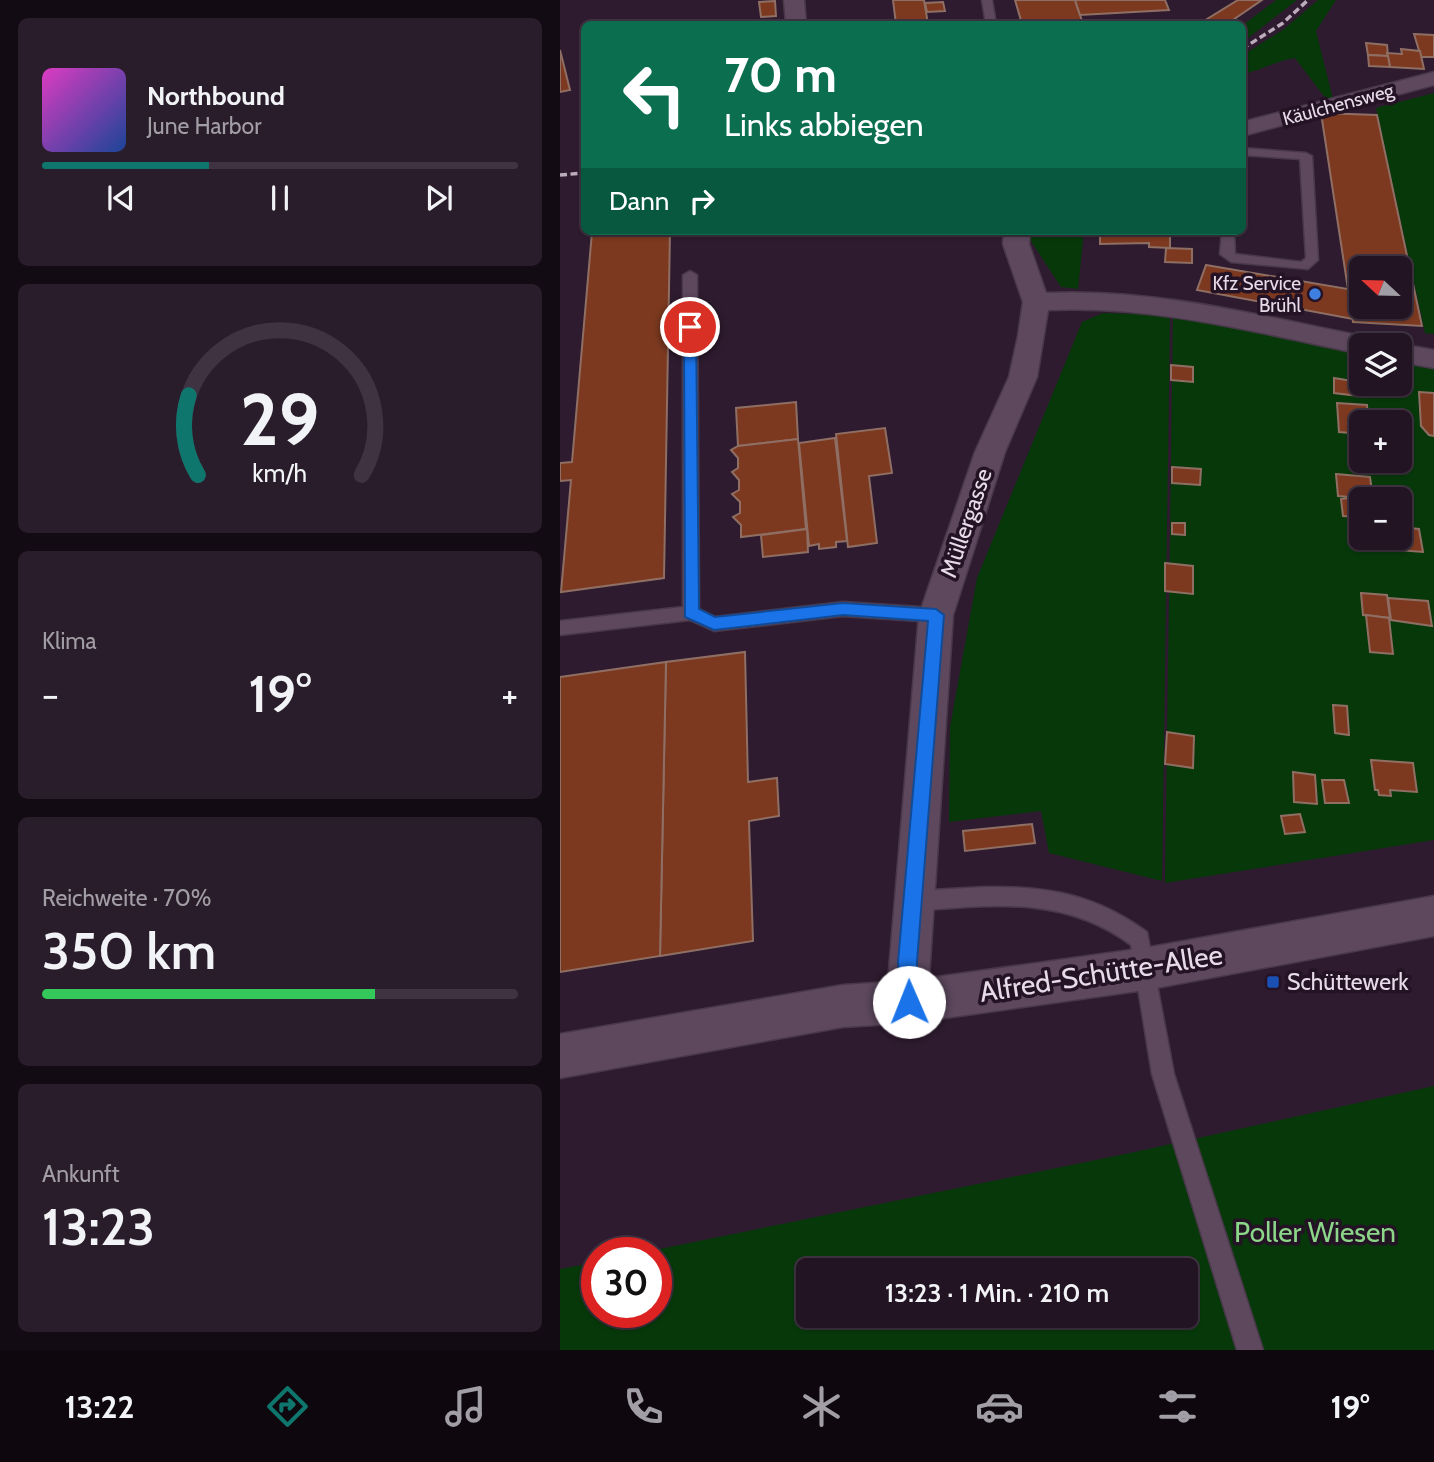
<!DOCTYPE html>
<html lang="de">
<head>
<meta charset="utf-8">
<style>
	body { margin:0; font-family:Cabin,sans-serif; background:#2a1d2b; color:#f1f3f6; height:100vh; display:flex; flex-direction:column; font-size:26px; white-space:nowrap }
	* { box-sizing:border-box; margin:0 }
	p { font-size:23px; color:#a29ea6 }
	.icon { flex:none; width:38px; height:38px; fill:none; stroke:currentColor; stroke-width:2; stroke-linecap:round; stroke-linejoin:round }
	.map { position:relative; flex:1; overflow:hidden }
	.side { display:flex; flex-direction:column; gap:18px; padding:18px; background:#130b13; width:560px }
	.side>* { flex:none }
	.guide { position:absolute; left:21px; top:21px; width:665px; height:214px; border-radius:10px; box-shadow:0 2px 5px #0004,0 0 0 2px #3f3341; background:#0b6e4f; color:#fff; overflow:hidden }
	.needle { width:46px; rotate:292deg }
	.tools { position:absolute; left:789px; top:256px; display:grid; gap:14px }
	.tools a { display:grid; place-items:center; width:63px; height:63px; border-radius:10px; background:#221423; box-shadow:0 2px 5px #0004,0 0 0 2px #3f3341; font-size:35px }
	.speed { position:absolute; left:21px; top:1237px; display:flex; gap:14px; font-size:35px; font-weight:700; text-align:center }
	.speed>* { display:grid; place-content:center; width:91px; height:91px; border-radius:50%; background:#221423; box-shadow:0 2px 5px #0004,0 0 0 2px #3f3341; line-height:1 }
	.speed .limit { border:10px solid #d22; background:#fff; color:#111 }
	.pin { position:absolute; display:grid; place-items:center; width:60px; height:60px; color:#fff; margin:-30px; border:4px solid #fff; border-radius:50%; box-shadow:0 2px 7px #0007 }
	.me { position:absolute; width:77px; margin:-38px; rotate:359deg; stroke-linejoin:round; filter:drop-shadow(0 0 5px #0008) }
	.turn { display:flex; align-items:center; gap:24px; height:147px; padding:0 28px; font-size:32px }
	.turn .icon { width:91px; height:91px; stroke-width:2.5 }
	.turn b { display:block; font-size:49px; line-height:60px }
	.then { display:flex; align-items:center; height:66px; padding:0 28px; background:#0003; gap:14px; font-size:26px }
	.big { font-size:52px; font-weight:600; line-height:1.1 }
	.side .widget { flex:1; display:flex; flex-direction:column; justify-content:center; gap:10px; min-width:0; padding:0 24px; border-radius:10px; background:#2a1d2b }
	.side .dial { align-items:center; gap:0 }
	.dial svg { height:182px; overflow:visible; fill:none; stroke:#3f3341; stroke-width:7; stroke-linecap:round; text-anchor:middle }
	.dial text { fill:#f1f3f6; stroke:none }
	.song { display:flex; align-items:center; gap:21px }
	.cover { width:84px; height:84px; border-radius:10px; background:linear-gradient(135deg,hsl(310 70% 55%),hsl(220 70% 35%)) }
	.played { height:7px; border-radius:4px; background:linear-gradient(90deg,#0f766e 35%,#3f3341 35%) }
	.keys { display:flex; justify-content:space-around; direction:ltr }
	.heat { display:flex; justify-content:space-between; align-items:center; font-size:38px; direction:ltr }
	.charge { height:10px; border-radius:5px; background:linear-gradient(90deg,#34c759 70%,#3f3341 0) }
	.trip { position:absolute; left:236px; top:1258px; width:402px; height:70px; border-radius:10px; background:#221423; box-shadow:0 2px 5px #0004,0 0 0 2px #3f3341; font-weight:600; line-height:70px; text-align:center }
	.tabs { display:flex; height:112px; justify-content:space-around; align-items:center; background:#0e080e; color:#a29ea6 }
	.tabs .icon { width:49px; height:49px }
	.tabs .active { color:#0f766e }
	.tabs b { font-size:32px; color:#f1f3f6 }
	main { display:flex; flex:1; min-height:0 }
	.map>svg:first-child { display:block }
	.green { fill:#07380a; fill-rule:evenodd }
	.building { fill:#7c3920; stroke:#8f6e63; stroke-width:2; fill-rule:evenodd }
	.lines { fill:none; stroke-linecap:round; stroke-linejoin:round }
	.service-casing { stroke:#483849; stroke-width:3 }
	.minor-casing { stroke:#483849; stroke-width:3 }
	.service { fill:#5d485e; fill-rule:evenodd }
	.minor { fill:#5d485e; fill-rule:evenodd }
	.rail { stroke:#bcadbd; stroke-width:3.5; stroke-dasharray:7 3.5; stroke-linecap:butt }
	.route { fill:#1a73e8; stroke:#114b97; stroke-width:2 }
	.shop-dot { fill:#3f7fe0; stroke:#241225; stroke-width:2.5 }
	.transit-dot { fill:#1a4fb4; stroke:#241225; stroke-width:2.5 }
	.labels { text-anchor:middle; stroke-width:7; stroke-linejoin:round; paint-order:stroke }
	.far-street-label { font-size:19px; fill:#e8dbe9; stroke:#241225 }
	.far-poi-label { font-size:19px; fill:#e8dbe9; stroke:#241225; text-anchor:end }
	.street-label { font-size:23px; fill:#e8dbe9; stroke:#241225 }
	.poi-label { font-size:23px; fill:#e8dbe9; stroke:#241225; text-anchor:start }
	.near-street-label { font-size:28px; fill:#e8dbe9; stroke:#241225 }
	.near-park-label { font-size:28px; fill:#8bd688; stroke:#241225 }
</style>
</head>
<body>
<main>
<section class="side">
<div class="widget">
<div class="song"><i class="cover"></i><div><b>Northbound</b><p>June Harbor</p></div></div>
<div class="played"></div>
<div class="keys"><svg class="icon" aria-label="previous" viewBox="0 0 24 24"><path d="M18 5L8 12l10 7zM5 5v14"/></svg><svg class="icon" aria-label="pause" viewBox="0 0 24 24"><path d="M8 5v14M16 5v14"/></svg><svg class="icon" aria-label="next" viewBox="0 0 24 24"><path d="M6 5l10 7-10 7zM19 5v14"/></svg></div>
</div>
<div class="widget dial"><svg viewBox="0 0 100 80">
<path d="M14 69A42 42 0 1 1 86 69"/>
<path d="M14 69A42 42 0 0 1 10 34" stroke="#0f766e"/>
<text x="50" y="56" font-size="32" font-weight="700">29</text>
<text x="50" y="72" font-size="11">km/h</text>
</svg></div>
<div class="widget"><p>Klima</p>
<div class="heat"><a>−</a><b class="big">19°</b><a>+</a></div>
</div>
<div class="widget"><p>Reichweite · 70%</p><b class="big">350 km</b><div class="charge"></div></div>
<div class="widget"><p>Ankunft</p><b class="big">13:23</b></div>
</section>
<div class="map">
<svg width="874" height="1350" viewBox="0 0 874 1350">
	<rect width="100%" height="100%" fill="#2e1b2f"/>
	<g class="green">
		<polygon points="716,0 737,0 683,42 683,25"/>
		<path d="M758,0H776L756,31L773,99H766L735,58C716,61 702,70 683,74V55L724,29Z"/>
		<polygon points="874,93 874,334 865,333 816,108"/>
		<polygon points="471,231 524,231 518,289 501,287 469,238"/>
		<polygon points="543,313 610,315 602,881 489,853 481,811 389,822 390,727 417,578 522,322"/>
		<path d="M613,315L801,352L802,383H840V360L874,367V840L605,883ZM802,422H840V460H802ZM802,499H840V537H802Z"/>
		<path d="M874,1086V1350H0V1269L37,1262V1312H96V1253H80L570,1153ZM248,1270H626V1316H248Z"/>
	</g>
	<g class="building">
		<polygon points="333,0 364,0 368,24 336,24"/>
		<polygon points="455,0 515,0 523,24 462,24"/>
		<polygon points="515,0 605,0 609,10 520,15"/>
		<polygon points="678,0 702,0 667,24 639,24"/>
		<polygon points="215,1 216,16 201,17 199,2"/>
		<polygon points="383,2 385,11 367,12 365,3"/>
		<polygon points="854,34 874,35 874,57 861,57"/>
		<polygon points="806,43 827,45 828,56 808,55"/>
		<polygon points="841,49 860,51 864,69 830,67 827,53 842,54"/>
		<polygon points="0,50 10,90 0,92"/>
		<polygon points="808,55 828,56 830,67 809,66"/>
		<path d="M761,113L817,115L862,326L793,322ZM802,268H840V306H802Z"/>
		<polygon points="110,231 104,578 1,592 11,480 0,481 0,463 12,462 32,232"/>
		<polygon points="540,231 610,231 610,248 589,247 589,243 540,244"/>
		<polygon points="606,248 632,249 632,263 605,262"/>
		<polygon points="646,265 788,289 793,319 637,290"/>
		<polygon points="611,365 633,367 633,382 611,380"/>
		<polygon points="774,378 799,382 799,396 774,393"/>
		<polygon points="859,392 874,393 874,436 869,435 861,426"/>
		<polygon points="236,402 238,439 178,446 176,408"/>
		<polygon points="777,403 807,405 808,422 802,422 802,434 779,432"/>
		<polygon points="325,428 332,473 309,476 317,543 288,547 276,434"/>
		<polygon points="275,438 287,541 276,542 276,547 259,549 259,544 249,546 239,443"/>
		<polygon points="238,439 246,529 181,537 181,525 173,517 180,513 180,502 172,494 179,490 179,480 172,472 178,468 178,458 171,450 178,446"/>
		<polygon points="795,457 809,460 810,469 797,468"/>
		<polygon points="612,467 641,469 640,485 612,483"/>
		<polygon points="776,474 810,477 813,499 778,496"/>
		<polygon points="788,498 804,499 802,517 783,516 781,499"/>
		<polygon points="612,523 625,523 625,535 612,534"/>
		<polygon points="840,527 859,529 863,552 824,549 822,537 840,537"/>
		<polygon points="247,529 248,552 203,557 201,535"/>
		<polygon points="605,563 633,566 633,594 605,591"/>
		<polygon points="801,593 827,595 830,618 803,615"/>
		<polygon points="828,598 868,601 872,626 831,620"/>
		<polygon points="806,615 829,618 833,654 810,652"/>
		<polygon points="185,652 188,782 217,778 219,816 189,821 193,941 100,956 106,662"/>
		<polygon points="106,662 100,956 0,972 0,677"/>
		<polygon points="773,705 787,706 789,735 775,733"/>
		<polygon points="607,732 634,736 633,768 605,764"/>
		<polygon points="811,760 853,763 857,792 830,790 831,796 819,795 818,790 815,790"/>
		<polygon points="733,772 755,775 757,804 734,802"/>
		<polygon points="762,780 784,780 789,803 765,803"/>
		<polygon points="740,814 745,832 725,834 721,816"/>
		<polygon points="472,824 475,843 405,851 403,831"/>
	</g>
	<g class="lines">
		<defs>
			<g id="service">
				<polygon points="422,0 432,0 436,24 426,24"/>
				<polygon points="682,148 746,153 752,156 758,260 748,269 671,262 660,254 662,231 674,231 675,254 741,262 746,258 740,159 682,155"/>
				<polygon points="130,271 137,275 139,609 155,617 283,602 376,608 382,610 384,615 382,620 376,622 283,616 154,631 130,620 0,635 0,621 123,607 123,275"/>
				<path d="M425,887C488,886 535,894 587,932L614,1074L703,1350H677L592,1074L571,945C504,895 431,905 353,911L346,908L343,901L346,894L353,891Z"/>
			</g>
			<g id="minor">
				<polygon points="224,0 244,0 246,24 226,24"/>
				<polygon points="874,72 874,85 682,136 682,122"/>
				<path d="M444,231H470L469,244L486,293C593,288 697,315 802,336L812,338L816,345H802V354C698,333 595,305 488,310L477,377L445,452L393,615L369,978L585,948L874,896V936L585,990L349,1023L283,1027L0,1078V1034L283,985L328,982L359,615L415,452L449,377L458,336L463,302L443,244Z"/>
				<polygon points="840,344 874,350 874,368 840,362 840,345 836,345"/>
			</g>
		</defs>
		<use href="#service" class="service-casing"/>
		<use href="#minor" class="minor-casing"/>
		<use href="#service" class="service"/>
		<use href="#minor" class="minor"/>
		<g class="rail">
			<polyline points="682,49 723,23 748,0"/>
			<polyline points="0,175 24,173"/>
		</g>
	</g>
	<polygon class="route" points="130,323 136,327 139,609 155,617 283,603 376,609 384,615 357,962 358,1002 356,1009 349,1012 342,1009 338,962 368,621 283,615 154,630 125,617 124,327"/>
	<circle class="shop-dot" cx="755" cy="294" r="7"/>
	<rect class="transit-dot" x="706" y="975" width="14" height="14" rx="3.5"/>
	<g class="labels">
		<g class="far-street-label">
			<text transform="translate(778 104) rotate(-15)" y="7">Käulchensweg</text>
		</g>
		<g class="far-poi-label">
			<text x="741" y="290">Kfz Service<tspan x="741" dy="22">Brühl</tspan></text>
		</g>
		<g class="street-label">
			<text transform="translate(406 523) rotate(-71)" y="8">Müllergasse</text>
		</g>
		<g class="poi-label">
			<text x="727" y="990">Schüttewerk</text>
		</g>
		<g class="near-street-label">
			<text transform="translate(541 973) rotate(-9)" y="10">Alfred-Schütte-Allee</text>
		</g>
		<g class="near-park-label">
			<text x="755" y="1242">Poller Wiesen</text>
		</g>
	</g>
</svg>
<div class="tools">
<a><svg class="needle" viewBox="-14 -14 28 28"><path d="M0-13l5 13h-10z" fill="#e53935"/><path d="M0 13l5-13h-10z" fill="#a29ea6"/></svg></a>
<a><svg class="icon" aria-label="layers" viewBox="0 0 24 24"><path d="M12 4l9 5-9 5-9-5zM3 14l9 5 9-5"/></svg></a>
<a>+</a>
<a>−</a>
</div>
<div class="speed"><div class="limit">30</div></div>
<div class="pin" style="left:130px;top:327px;background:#d93025"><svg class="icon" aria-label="arrive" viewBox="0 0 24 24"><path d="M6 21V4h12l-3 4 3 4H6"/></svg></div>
<svg class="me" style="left:349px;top:1002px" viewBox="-20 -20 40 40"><circle r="19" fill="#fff"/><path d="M0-13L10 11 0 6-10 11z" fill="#1a73e8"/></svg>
<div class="trip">13:23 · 1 Min. · 210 m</div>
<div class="guide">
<div class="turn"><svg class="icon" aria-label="left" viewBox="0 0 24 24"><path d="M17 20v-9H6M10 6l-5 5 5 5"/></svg><div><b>70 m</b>Links abbiegen</div></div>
<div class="then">Dann<svg class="icon" aria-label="right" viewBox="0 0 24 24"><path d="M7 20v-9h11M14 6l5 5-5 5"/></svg></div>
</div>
</div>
</main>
<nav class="tabs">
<b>13:22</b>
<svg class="icon active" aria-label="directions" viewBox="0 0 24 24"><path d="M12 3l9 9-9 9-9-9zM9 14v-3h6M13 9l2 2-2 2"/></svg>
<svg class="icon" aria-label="music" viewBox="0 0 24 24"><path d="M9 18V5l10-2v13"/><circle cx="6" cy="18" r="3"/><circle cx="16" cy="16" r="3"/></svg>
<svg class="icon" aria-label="phone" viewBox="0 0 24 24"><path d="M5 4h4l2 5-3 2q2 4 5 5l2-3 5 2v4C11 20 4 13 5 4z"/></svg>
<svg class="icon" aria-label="climate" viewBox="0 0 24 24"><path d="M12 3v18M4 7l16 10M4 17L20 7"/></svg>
<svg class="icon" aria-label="car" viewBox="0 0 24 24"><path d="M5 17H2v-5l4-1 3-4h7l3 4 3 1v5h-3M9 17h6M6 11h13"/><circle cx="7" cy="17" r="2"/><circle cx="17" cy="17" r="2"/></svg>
<svg class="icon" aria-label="filters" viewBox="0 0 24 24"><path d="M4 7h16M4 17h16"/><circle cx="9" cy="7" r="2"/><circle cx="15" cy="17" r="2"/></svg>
<b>19°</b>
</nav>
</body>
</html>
